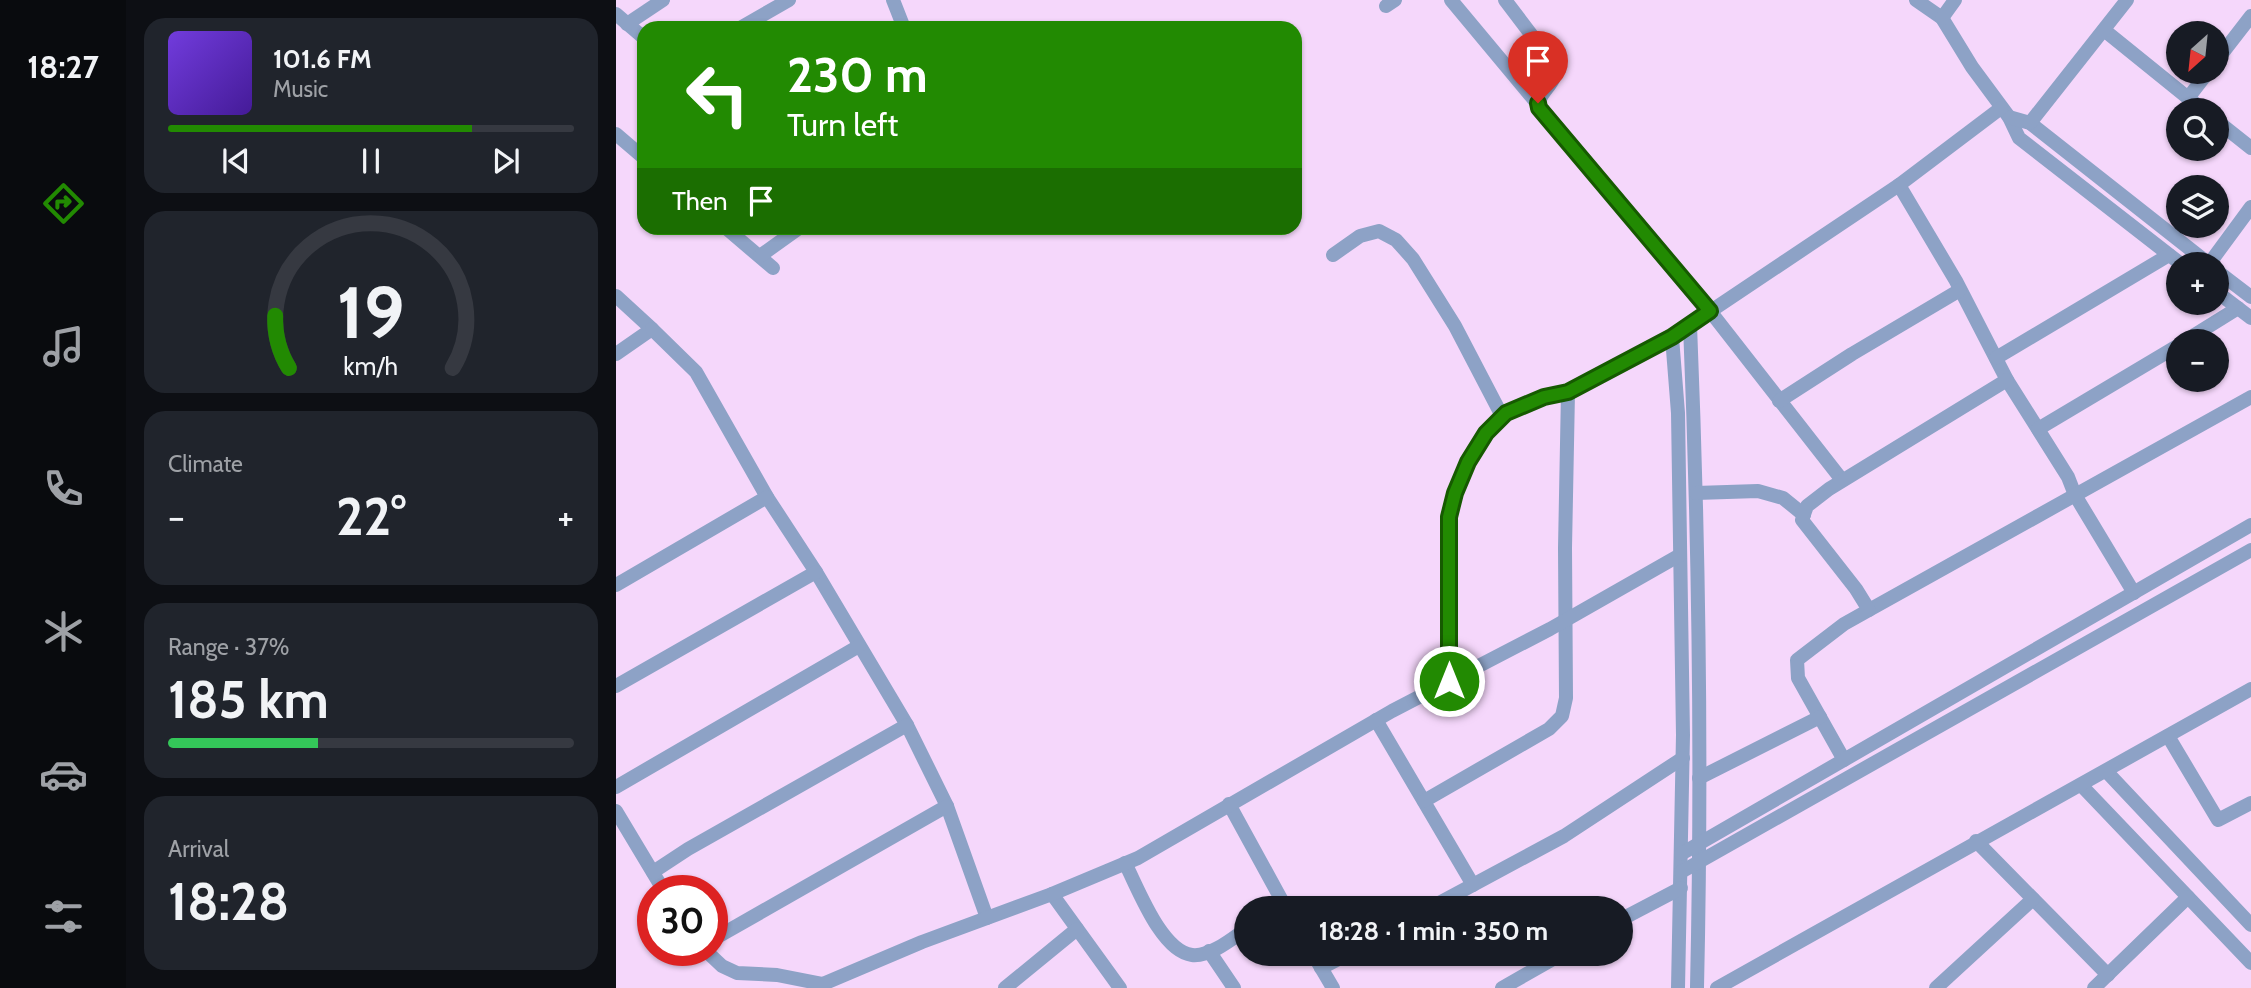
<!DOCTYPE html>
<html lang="en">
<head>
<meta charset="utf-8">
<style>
	body { margin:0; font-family:Cabin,sans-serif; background:#20242c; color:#f1f3f6; height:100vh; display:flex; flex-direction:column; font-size:26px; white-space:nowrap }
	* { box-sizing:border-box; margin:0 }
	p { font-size:23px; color:#9ea1a6 }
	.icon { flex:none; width:38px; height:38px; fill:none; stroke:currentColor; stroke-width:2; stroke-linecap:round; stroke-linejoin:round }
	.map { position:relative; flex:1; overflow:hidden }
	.side { display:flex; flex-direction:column; gap:18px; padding:18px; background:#0d0f14; width:490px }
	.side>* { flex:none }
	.guide { position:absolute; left:21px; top:21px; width:665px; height:214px; border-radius:21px; box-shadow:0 2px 5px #0004; background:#228a02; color:#fff; overflow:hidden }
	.needle { width:46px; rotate:207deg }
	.controls { position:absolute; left:1550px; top:21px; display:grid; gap:14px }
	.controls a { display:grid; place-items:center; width:63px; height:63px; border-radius:50%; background:#171b24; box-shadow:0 2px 5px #0004; font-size:35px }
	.speed { position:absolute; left:21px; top:875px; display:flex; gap:14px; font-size:35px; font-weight:700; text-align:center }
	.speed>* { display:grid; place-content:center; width:91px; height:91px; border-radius:50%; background:#171b24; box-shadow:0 2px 5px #0004; line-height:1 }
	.speed .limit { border:10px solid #d22; background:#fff; color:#111 }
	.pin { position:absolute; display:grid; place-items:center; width:60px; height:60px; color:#fff; margin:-72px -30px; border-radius:50% 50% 50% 0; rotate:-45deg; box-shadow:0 0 7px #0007 }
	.pin .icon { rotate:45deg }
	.me { position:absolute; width:77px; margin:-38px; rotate:0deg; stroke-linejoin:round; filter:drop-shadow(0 0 5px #0008) }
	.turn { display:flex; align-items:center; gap:24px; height:147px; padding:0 35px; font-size:32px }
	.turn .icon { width:91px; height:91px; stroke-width:2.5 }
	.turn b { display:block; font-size:49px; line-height:60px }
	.then { display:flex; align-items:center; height:66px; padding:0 35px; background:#0003; gap:14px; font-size:26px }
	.big { font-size:52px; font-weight:800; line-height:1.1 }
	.side .widget { flex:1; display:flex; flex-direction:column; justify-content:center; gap:10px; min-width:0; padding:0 24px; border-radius:21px; background:#20242c }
	.side .dial { align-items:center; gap:0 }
	.dial svg { height:182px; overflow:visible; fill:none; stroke:#363941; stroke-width:7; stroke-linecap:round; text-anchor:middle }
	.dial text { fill:#f1f3f6; stroke:none }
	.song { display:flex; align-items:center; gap:21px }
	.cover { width:84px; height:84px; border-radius:10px; background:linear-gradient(135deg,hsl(260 70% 55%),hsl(260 70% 35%)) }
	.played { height:7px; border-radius:4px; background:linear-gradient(90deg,#228a02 75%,#363941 75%) }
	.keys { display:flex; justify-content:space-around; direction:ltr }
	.heat { display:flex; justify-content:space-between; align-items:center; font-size:38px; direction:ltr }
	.charge { height:10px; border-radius:5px; background:linear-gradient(90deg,#34c759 37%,#363941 0) }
	.trip { position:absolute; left:618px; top:896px; width:399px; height:70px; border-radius:35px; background:#171b24; box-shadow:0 2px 5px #0004; font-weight:800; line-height:70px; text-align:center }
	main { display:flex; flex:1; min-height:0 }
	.dock { display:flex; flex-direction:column; width:126px; justify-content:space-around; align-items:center; background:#090b0e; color:#9ea1a6 }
	.dock .icon { width:49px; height:49px }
	.dock .active { color:#228a02 }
	.dock b { font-size:32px; color:#f1f3f6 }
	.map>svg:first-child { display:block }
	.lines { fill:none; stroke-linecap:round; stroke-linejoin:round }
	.minor { stroke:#8da2c6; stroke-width:14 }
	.route-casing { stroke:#165a01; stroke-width:18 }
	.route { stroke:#228a02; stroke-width:12 }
</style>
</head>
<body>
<main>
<nav class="dock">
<b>18:27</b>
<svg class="icon active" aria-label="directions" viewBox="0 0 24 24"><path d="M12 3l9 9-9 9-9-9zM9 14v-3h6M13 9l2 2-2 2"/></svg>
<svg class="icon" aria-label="music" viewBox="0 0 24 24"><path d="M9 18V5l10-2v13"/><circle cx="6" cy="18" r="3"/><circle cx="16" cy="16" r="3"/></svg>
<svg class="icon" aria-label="phone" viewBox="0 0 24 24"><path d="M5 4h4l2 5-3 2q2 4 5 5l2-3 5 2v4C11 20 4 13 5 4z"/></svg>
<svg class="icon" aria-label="climate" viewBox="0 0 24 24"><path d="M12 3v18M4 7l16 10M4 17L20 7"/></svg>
<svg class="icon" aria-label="car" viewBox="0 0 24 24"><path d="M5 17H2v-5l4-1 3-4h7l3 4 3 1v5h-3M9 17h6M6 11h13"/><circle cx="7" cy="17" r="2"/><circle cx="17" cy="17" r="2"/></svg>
<svg class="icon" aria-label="filters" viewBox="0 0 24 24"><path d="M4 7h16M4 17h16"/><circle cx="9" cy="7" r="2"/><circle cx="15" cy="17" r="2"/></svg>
</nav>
<section class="side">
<div class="widget">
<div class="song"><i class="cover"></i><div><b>101.6 FM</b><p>Music</p></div></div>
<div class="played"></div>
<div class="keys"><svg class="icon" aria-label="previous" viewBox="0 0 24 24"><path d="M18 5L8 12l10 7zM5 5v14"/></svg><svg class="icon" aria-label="pause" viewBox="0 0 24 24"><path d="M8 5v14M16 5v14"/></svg><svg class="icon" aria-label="next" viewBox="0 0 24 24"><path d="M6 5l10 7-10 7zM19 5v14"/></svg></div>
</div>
<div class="widget dial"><svg viewBox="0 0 100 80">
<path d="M14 69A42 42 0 1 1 86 69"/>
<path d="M14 69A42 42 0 0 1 8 46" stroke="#228a02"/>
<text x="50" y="56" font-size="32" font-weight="700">19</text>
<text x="50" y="72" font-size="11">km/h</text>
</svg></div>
<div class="widget"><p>Climate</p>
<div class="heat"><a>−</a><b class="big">22°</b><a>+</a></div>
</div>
<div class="widget"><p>Range · 37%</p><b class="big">185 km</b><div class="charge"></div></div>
<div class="widget"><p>Arrival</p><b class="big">18:28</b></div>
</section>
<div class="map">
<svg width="1635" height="988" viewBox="0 0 1635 988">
	<rect width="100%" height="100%" fill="#f5d7fb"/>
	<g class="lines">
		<g class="minor">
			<polyline points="277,0 288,28"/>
			<polyline points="835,0 1094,311 1226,480"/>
			<path d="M889,0L936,62L938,77C934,88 921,95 923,108"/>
			<polyline points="1300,0 1326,18 1356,67 1393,117 1403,138 1565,264"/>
			<polyline points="770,6 779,0"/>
			<polyline points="0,14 28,38"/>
			<polyline points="1326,18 1339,0"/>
			<polyline points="11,24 47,0"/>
			<polyline points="124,28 173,0"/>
			<polyline points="1488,30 1587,110"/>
			<polyline points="1601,60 1635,16"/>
			<polyline points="1572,98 1592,72"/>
			<polyline points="1393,117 1414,123 1593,264 1635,207"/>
			<polyline points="1601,121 1635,148"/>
			<polyline points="1414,123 1511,0"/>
			<polyline points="0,134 28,158"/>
			<polyline points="1283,185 1340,281 1391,380 1452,477 1459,495 1518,593"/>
			<polyline points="110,228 157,268"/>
			<polyline points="717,255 744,236 763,231 780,240 797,259 839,326 886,416"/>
			<polyline points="144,256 183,228"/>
			<polyline points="1601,271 1635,297"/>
			<polyline points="1601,292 1635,318"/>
			<polyline points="0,296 36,329 0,354"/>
			<path d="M1074,325C1083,546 1086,767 1081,988"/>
			<polyline points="36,329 80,372 151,497 200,572 291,725 331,806 371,918"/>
			<polyline points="1056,337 1062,413 1067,735 1062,988"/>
			<polyline points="1569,341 1622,308"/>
			<polyline points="1380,358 1553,255"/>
			<polyline points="1163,401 1236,354 1344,290"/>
			<polyline points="1422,429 1563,345"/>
			<polyline points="1080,493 1142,491 1167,498 1188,515"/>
			<polyline points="0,585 151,497"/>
			<polyline points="1253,610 1635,397"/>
			<polyline points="833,681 833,517 839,493 852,462 870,433 890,413 928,397 952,392 1056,337 1283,185 1385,108"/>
			<polyline points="0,686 200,572"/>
			<polyline points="760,720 857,885"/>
			<polyline points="1552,736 1602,820 1635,803"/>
			<polyline points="1228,760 1182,678 1181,660 1228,624 1253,610 1240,589 1186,520 1191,506 1213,489 1391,380"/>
			<polyline points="1490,771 1635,925"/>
			<polyline points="1083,778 1204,717"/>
			<polyline points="1465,785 1635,963"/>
			<polyline points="0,787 243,646"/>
			<polyline points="808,801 933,729 946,716 950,698 949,548 952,392"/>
			<polyline points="613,804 670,908"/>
			<polyline points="0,811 48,891"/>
			<polyline points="1360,841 1492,975"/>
			<polyline points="1065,854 1635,525"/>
			<path d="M509,863C522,888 545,951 576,955C594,957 616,939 630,929"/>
			<polyline points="37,872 72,849 291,725"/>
			<polyline points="1065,872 1635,550"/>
			<polyline points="436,894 504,988"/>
			<polyline points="814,908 948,836 1067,758"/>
			<polyline points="1004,920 1065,888"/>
			<polyline points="96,940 331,806"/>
			<polyline points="89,950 106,966 121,973 161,975 207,984 306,942 436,894 522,858 776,711 934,629 1064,555"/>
			<polyline points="593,951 618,988"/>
			<polyline points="697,954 717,988"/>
			<polyline points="705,968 732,954"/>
			<polyline points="389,988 461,929"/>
			<polyline points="886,988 946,954"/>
			<polyline points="1101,988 1635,689"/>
			<polyline points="1320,988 1417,899"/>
			<polyline points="1478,988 1572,897"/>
		</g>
	</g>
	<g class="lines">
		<defs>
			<polyline id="route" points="833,681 833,517 839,493 852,462 870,433 890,413 928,397 952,392 1056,337 1094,311 923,108 922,103"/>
		</defs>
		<use href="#route" class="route-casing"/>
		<use href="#route" class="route"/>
	</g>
</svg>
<div class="controls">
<a><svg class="needle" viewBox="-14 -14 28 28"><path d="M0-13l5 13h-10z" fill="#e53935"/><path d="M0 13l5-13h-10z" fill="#9ea1a6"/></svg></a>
<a><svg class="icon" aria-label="search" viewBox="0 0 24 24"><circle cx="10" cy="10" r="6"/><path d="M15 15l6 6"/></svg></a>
<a><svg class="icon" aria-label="layers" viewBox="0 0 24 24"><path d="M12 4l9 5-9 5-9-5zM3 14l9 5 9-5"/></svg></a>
<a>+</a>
<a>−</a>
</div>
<div class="speed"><div class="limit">30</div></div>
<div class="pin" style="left:922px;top:103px;background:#d93025"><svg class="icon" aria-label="arrive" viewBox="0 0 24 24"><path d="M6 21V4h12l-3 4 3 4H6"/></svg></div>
<svg class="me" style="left:833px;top:681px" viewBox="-20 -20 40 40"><circle r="17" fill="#228a02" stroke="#fff" stroke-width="3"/><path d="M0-11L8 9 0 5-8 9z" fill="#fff"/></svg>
<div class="trip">18:28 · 1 min · 350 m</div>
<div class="guide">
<div class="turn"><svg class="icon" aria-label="left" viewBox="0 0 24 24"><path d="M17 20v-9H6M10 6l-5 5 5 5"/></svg><div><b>230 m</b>Turn left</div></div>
<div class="then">Then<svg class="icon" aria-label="arrive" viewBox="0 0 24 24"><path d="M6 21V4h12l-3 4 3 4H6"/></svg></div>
</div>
</div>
</main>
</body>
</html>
